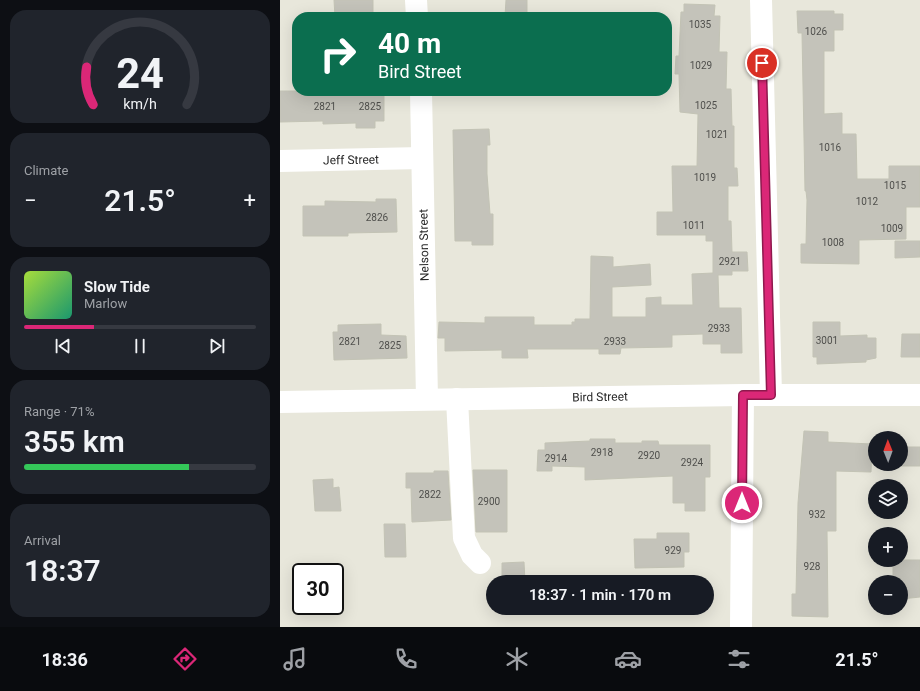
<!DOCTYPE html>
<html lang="en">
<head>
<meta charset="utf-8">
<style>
	body { margin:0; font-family:Roboto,sans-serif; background:#20242c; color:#f1f3f6; height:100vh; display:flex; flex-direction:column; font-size:15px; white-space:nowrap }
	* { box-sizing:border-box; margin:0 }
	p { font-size:13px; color:#9ea1a6 }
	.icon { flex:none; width:22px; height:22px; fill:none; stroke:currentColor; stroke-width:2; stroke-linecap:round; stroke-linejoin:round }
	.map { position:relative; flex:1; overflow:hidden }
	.panel { display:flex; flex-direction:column; gap:10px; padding:10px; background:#0d0f14; width:280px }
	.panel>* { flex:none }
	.top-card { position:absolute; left:12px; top:12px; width:380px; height:84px; border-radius:16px; box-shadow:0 4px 16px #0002; background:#0b6e4f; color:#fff; overflow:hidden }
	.needle { width:26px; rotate:359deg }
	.controls { position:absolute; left:588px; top:431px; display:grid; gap:8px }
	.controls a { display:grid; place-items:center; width:40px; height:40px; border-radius:50%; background:#171b24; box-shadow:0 4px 16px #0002; font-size:20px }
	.speed { position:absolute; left:12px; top:563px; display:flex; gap:8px; font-size:20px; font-weight:700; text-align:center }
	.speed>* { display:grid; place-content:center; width:52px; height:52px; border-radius:50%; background:#171b24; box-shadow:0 4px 16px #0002; line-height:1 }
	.speed .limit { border:2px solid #111; border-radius:6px; background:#fff; color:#111 }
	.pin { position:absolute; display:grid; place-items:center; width:34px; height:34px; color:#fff; margin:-17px; border:2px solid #fff; border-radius:50%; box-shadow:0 1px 4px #0007 }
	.me { position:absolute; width:44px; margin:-22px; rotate:0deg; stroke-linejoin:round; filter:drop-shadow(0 0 3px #0008) }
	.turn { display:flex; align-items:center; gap:14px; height:84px; padding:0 20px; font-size:18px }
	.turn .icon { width:52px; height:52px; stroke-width:2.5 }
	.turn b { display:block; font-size:28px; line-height:34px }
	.big { font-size:30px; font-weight:600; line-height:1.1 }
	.panel .card { flex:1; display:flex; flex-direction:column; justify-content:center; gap:6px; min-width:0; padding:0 14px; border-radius:16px; background:#20242c }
	.panel .dial { align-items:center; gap:0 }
	.dial svg { height:104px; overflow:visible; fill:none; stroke:#363941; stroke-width:7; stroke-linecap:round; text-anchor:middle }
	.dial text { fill:#f1f3f6; stroke:none }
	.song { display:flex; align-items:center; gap:12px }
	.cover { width:48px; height:48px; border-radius:6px; background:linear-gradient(135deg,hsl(80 70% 55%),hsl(160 70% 35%)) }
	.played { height:4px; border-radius:2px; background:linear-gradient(90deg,#db2777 30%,#363941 30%) }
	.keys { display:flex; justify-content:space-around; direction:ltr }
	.heat { display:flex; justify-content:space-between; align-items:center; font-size:22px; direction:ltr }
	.charge { height:6px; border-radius:3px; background:linear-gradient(90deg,#34c759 71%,#363941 0) }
	.trip { position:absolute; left:206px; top:575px; width:228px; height:40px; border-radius:20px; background:#171b24; box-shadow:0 4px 16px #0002; font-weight:600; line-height:40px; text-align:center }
	.tabs { display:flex; height:64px; justify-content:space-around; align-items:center; background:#090b0e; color:#9ea1a6 }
	.tabs .icon { width:28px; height:28px }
	.tabs .selected { color:#db2777 }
	.tabs b { font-size:18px; color:#f1f3f6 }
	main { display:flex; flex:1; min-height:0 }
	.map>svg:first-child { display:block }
	.building { fill:#c4c3ba; stroke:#c3c3b5 }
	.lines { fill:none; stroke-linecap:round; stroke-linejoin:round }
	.minor { stroke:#fff; stroke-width:22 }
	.route-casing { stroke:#8e194d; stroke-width:10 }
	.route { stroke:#db2777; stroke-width:7 }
	.labels { text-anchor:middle; stroke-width:3; stroke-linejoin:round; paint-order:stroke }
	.number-label { font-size:10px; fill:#4f4f4c }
	.street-label { font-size:12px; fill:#282828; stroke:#fff }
</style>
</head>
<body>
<main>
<section class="panel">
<div class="card dial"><svg viewBox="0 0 100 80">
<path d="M14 69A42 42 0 1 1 86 69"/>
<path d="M14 69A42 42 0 0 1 9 40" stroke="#db2777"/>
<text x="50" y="56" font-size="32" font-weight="700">24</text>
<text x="50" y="72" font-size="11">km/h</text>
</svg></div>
<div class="card"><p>Climate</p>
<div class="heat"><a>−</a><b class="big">21.5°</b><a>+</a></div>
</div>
<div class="card">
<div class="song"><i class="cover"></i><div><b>Slow Tide</b><p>Marlow</p></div></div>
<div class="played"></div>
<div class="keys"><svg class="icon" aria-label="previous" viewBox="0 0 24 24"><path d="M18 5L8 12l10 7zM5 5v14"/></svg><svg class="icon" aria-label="pause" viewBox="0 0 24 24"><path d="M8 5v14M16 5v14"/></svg><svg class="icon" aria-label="next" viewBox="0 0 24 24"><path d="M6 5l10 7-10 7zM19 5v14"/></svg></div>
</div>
<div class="card"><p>Range · 71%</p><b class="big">355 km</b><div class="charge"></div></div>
<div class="card"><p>Arrival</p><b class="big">18:37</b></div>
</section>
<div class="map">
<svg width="640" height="627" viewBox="0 0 640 627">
	<rect width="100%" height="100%" fill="#e8e7db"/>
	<g class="building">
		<polygon points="54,0 93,0 93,17 55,17"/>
		<polygon points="226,0 247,0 247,16 225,16"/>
		<polygon points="404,4 435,5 434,16 440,16 439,52 447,52 446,89 451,89 452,126 454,126 454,168 457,168 458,186 448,186 448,221 451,221 452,252 467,252 468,271 452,271 452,275 438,275 439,308 461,308 462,353 441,353 441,344 423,344 423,334 392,335 392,347 341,348 340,354 319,354 319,349 247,349 248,358 222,358 222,350 165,351 165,338 158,338 159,322 205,323 205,317 254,317 254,325 292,325 292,322 295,322 295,319 310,319 311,256 333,257 333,267 370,264 371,285 332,287 332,317 366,317 366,298 381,297 381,305 413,305 412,274 433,273 433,241 426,241 426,235 377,235 377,212 393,212 392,166 417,166 418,114 400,112 399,74 395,74 396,56 399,56 401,12 404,12"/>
		<polygon points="517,11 554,11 554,14 563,14 563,30 554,30 554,51 544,51 544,114 562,113 562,134 576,134 577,179 609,179 609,166 640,166 640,207 626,207 626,239 579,240 579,264 521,263 521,244 526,244 527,200 526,191 525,191 522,33 518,33"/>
		<polygon points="0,91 104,91 104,121 95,121 95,128 76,128 76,123 43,124 43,121 0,122"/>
		<polygon points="209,129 210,145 207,145 207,174 210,214 213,214 213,245 192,245 192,241 175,241 173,130"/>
		<polygon points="96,199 116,199 117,232 68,233 68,236 23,236 23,206 45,206 45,201 96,202"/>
		<polygon points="615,241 640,241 640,257 615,258"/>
		<polygon points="533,322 560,322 560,336 587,335 587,338 596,338 596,358 586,360 586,362 537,364 537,357 533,357"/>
		<polygon points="101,324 101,335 126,336 127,358 54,360 53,332 58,332 58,325"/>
		<polygon points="622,334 640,334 640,357 621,357"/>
		<polygon points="524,431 548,432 548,442 592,444 591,472 556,471 556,531 547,531 548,617 512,616 512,594 516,594 518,503"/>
		<polygon points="310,439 335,439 335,443 362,443 362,441 378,441 379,445 430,445 430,477 425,477 425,511 405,511 405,503 393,503 393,476 305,480 305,467 272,466 272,471 257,471 258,450 265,450 265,443 310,441"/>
		<rect x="621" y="447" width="19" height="19"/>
		<polygon points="193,470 227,470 227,532 196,532"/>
		<polygon points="154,471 168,471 171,520 132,522 131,488 126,488 126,473 154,473"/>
		<polygon points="53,479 53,488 59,487 61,511 35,511 33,480"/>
		<polygon points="104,524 125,524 126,557 105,557"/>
		<polygon points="377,533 409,533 409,552 404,552 404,567 355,568 354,539 377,539"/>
		<polygon points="613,560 640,560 640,597 621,599 621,581 613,581"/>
		<polygon points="244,562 245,582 222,582 222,563"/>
	</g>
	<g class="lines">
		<g class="minor">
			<polyline points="136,0 137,17"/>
			<polyline points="481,0 491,395"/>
			<polyline points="141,91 147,399"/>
			<polyline points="0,161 142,158"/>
			<polyline points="177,399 184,538 192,555 200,563"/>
			<polyline points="0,402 463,395 640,395"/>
			<polyline points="461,627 463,395"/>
		</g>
	</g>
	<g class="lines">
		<defs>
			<polyline id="route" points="462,503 463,395 491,395 482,63"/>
		</defs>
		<use href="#route" class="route-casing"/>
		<use href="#route" class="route"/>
	</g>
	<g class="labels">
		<g class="number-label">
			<text x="420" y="28">1035</text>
			<text x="536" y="35">1026</text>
			<text x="421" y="69">1029</text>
			<text x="426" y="109">1025</text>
			<text x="45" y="110">2821</text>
			<text x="90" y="110">2825</text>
			<text x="437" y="138">1021</text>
			<text x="550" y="151">1016</text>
			<text x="425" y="181">1019</text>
			<text x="615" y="189">1015</text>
			<text x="587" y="205">1012</text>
			<text x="97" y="221">2826</text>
			<text x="414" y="229">1011</text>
			<text x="612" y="232">1009</text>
			<text x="553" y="246">1008</text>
			<text x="450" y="265">2921</text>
			<text x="439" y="332">2933</text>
			<text x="547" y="344">3001</text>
			<text x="70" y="345">2821</text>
			<text x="335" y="345">2933</text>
			<text x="110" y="349">2825</text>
			<text x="322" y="456">2918</text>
			<text x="369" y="459">2920</text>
			<text x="276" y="462">2914</text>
			<text x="412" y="466">2924</text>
			<text x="150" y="498">2822</text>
			<text x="209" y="505">2900</text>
			<text x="537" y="518">932</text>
			<text x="393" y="554">929</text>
			<text x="532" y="570">928</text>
		</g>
		<g class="street-label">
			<text transform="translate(71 160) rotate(-1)" y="4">Jeff Street</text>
			<text transform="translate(144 245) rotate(-91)" y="4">Nelson Street</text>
			<text transform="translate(320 397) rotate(-1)" y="4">Bird Street</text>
		</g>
	</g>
</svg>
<div class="controls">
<a><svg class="needle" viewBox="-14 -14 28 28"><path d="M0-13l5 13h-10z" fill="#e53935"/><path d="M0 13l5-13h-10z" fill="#9ea1a6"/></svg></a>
<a><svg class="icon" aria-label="layers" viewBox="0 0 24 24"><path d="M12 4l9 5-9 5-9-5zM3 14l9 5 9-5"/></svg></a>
<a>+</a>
<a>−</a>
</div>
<div class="speed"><div class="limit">30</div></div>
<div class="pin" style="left:482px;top:63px;background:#d93025"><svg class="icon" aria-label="arrive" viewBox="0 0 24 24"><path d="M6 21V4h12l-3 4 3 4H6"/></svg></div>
<svg class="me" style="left:462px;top:503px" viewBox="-20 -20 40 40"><circle r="17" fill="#db2777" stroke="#fff" stroke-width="3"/><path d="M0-11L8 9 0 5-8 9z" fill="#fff"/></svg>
<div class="trip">18:37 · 1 min · 170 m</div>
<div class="top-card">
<div class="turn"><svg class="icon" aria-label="right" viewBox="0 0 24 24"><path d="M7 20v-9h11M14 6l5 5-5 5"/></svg><div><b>40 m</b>Bird Street</div></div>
</div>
</div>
</main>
<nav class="tabs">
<b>18:36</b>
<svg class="icon selected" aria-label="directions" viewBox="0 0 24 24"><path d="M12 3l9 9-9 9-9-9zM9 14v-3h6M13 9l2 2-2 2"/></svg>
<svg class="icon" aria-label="music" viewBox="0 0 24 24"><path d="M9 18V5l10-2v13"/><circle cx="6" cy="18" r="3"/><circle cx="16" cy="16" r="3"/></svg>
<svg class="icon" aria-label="phone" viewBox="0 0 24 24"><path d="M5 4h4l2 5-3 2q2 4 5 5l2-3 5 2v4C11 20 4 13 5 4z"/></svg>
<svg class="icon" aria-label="climate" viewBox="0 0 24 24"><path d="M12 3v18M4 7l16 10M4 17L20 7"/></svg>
<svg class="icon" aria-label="car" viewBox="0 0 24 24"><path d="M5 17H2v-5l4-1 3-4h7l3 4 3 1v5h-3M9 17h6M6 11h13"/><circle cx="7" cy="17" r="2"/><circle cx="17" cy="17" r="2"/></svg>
<svg class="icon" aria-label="filters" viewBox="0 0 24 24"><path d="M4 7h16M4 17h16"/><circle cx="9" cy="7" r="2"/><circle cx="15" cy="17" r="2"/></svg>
<b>21.5°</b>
</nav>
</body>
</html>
